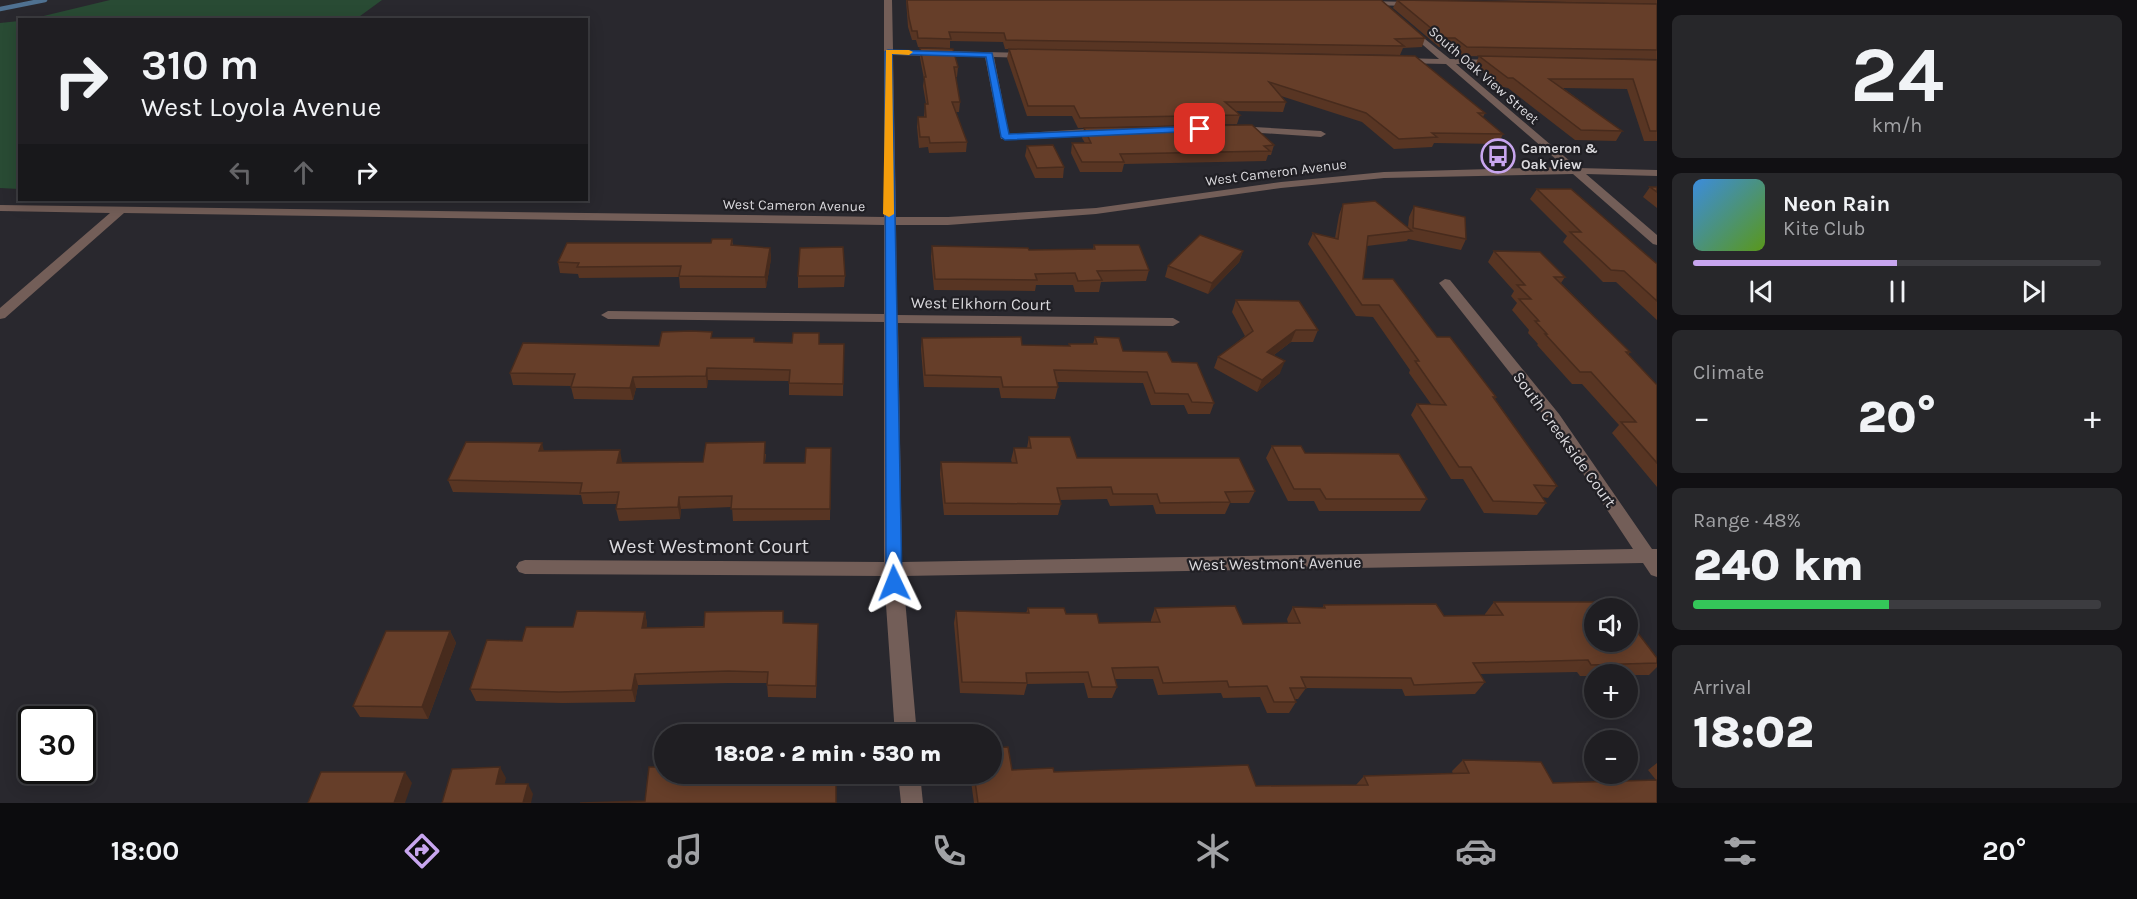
<!DOCTYPE html>
<html lang="en">
<head>
<meta charset="utf-8">
<style>
	body { margin:0; font-family:Karla,sans-serif; background:#27272a; color:#f1f3f6; height:100vh; display:flex; flex-direction:column; font-size:22px; white-space:nowrap }
	* { box-sizing:border-box; margin:0 }
	p { font-size:20px; color:#a1a2a5 }
	.icon { flex:none; width:33px; height:33px; fill:none; stroke:currentColor; stroke-width:2; stroke-linecap:round; stroke-linejoin:round }
	.map { position:relative; flex:1; overflow:hidden }
	.drawer { display:flex; flex-direction:column; gap:15px; padding:15px; background:#111013; width:480px }
	.drawer>* { flex:none }
	.banner { position:absolute; left:18px; top:18px; width:570px; height:183px; border-radius:0px; box-shadow:0 3px 15px #0003,0 0 0 2px #3c3c40; background:#1f1e22; color:#f1f3f6; overflow:hidden }
	.buttons { position:absolute; left:1584px; top:598px; display:grid; gap:12px }
	.buttons a { display:grid; place-items:center; width:54px; height:54px; border-radius:50%; background:#1f1e22; box-shadow:0 3px 15px #0003,0 0 0 2px #3c3c40; font-size:30px }
	.speed { position:absolute; left:18px; top:706px; display:flex; gap:12px; font-size:30px; font-weight:700; text-align:center }
	.speed>* { display:grid; place-content:center; width:78px; height:78px; border-radius:50%; background:#1f1e22; box-shadow:0 3px 15px #0003,0 0 0 2px #3c3c40; line-height:1 }
	.speed .limit { border:3px solid #111; border-radius:9px; background:#fff; color:#111 }
	.pin { position:absolute; display:grid; place-items:center; width:51px; height:51px; color:#fff; margin:-26px; border-radius:12px; box-shadow:0 3px 9px #0006 }
	.me { position:absolute; width:66px; margin:-33px; rotate:358deg; stroke-linejoin:round; filter:drop-shadow(0 0 4px #0008) }
	.turn { display:flex; align-items:center; gap:21px; height:126px; padding:0 24px; font-size:27px }
	.turn .icon { width:78px; height:78px; stroke-width:2.5 }
	.turn b { display:block; font-size:42px; line-height:51px }
	.lanes { display:flex; align-items:center; height:57px; padding:0 24px; background:#0003; justify-content:center; gap:30px; direction:ltr }
	.lanes .off { opacity:.35 }
	.big { font-size:45px; font-weight:800; line-height:1.1 }
	.drawer .widget { flex:1; display:flex; flex-direction:column; justify-content:center; gap:9px; min-width:0; padding:0 21px; border-radius:9px; background:#27272a }
	.drawer .dial { align-items:center; gap:0 }
	.dial b { font-size:78px; line-height:1 }
	.song { display:flex; align-items:center; gap:18px }
	.cover { width:72px; height:72px; border-radius:9px; background:linear-gradient(135deg,hsl(210 70% 55%),hsl(90 70% 35%)) }
	.played { height:6px; border-radius:3px; background:linear-gradient(90deg,#c8a6ef 50%,#3c3c40 50%) }
	.keys { display:flex; justify-content:space-around; direction:ltr }
	.heat { display:flex; justify-content:space-between; align-items:center; font-size:33px; direction:ltr }
	.charge { height:9px; border-radius:4px; background:linear-gradient(90deg,#34c759 48%,#3c3c40 0) }
	.trip { position:absolute; left:654px; top:724px; width:348px; height:60px; border-radius:30px; background:#1f1e22; box-shadow:0 3px 15px #0003,0 0 0 2px #3c3c40; font-weight:800; line-height:60px; text-align:center }
	.dock { display:flex; height:96px; justify-content:space-around; align-items:center; background:#0c0c0e; color:#a1a2a5 }
	.dock .icon { width:42px; height:42px }
	.dock .current { color:#c8a6ef }
	.dock b { font-size:27px; color:#f1f3f6 }
	main { display:flex; flex:1; min-height:0 }
	.map>svg:first-child { display:block }
	.green { fill:#294b34 }
	.lines { fill:none; stroke-linecap:round; stroke-linejoin:round }
	.stream { stroke:#4f7191; stroke-width:4.5 }
	.minor { fill:#735e58; fill-rule:evenodd }
	.wall { fill:#583523 }
	.shaded-wall { fill:#472b1d }
	.building { fill:#663e29; stroke:#472b1d; stroke-width:1.5 }
	.route { fill:#1a73e8; stroke:#114b97; stroke-width:1.5 }
	.slow { fill:#f59e0b }
	.labels { text-anchor:middle; stroke-width:4.5; stroke-linejoin:round; paint-order:stroke }
	.far-street-label { font-size:14px; fill:#dad9dd; stroke:#201f24 }
	.far-poi-label { font-size:14px; font-weight:bold; fill:#dad9dd; stroke:#201f24; text-anchor:start }
	.street-label { font-size:16px; fill:#dad9dd; stroke:#201f24 }
	.near-street-label { font-size:20px; fill:#dad9dd; stroke:#201f24 }
</style>
</head>
<body>
<main>
<div class="map">
<svg width="1657" height="803" viewBox="0 0 1657 803">
	<rect width="100%" height="100%" fill="#29282e"/>
	<g class="green">
		<polygon points="110,0 382,0 356,19 31,19"/>
		<polygon points="19,21 19,189 0,188 0,23"/>
	</g>
	<g class="lines">
		<polyline class="stream" points="0,9 45,0"/>
		<g class="minor">
			<polygon points="884,0 892,0 893,50 1029,53 1030,55 1026,58 994,57 1009,134 1104,128 1109,131 1104,134 1001,139 985,57 893,55 896,217 948,217 1096,208 1281,182 1384,172 1565,167 1446,64 1398,63 1398,59 1401,58 1439,59 1407,31 1406,29 1410,27 1450,59 1500,60 1501,62 1497,65 1456,64 1578,168 1657,170 1657,176 1586,174 1657,235 1657,245 1653,244 1573,174 1384,178 1281,188 1096,214 948,225 896,225 897,315 1173,318 1180,322 1173,326 898,323 902,562 1633,549 1549,422 1439,283 1445,279 1450,280 1559,414 1652,549 1657,549 1657,577 1651,575 1643,563 903,576 917,735 895,735 884,576 525,574 519,572 516,567 519,562 525,560 884,562 884,322 608,319 601,315 608,311 884,314 884,225 124,213 5,318 0,319 0,308 110,213 0,211 0,205 884,217"/>
			<polygon points="1366,1 1414,2 1418,4 1414,6 1363,5 1363,1"/>
			<polygon points="1236,126 1321,131 1326,134 1321,137 1232,131 1231,129"/>
			<polygon points="898,774 920,774 923,803 901,803"/>
		</g>
	</g>
	<g class="wall">
		<polygon points="906,0 1381,0 1425,38 1422,47 1403,48 1400,55 1005,49 1003,42 950,41 950,48 918,47 916,40 912,40 908,27"/>
		<polygon points="1397,0 1653,4 1483,0 1657,0 1657,59 1463,56 1451,47 1439,47 1393,8"/>
		<polygon points="920,48 958,67 957,77 956,77 960,102 959,112 956,112 967,142 966,152 929,153 928,147 919,148 917,127 918,117 924,117 925,104 926,104 923,86 924,79 920,58"/>
		<polygon points="1009,49 1415,56 1485,113 1483,117 1503,134 1498,144 1434,143 1432,147 1394,149 1362,122 1281,96 1286,102 1283,112 1236,111 1240,115 1237,124 1078,128 1072,116 1027,116 1007,58"/>
		<polygon points="1479,56 1657,60 1657,141 1644,141 1627,89 1563,88 1622,131 1616,141 1575,140 1508,88 1503,87 1475,66"/>
		<polygon points="1084,128 1274,145 1271,155 1268,155 1266,161 1124,164 1122,172 1080,172 1071,153 1072,143 1085,143 1082,138"/>
		<polygon points="1027,146 1064,167 1063,178 1035,178 1025,156"/>
		<polygon points="1650,187 1657,187 1657,208 1643,197"/>
		<polygon points="1537,189 1657,264 1657,320 1616,282 1603,282 1563,242 1567,236 1530,199"/>
		<polygon points="1343,204 1408,227 1409,217 1414,206 1466,239 1461,250 1408,239 1407,241 1367,246 1363,279 1437,337 1496,397 1495,399 1557,486 1548,498 1542,497 1546,503 1537,515 1484,513 1463,479 1451,479 1411,415 1417,404 1431,404 1409,373 1410,370 1373,317 1356,316 1308,244 1313,233 1335,238 1339,215"/>
		<polygon points="732,239 733,245 770,248 771,259 766,288 680,288 679,277 579,278 578,274 560,273 558,262 711,243"/>
		<polygon points="1094,245 1149,270 1146,281 1101,282 1099,292 1075,292 1073,285 1036,285 1035,291 934,290 931,257 932,246 1029,250 1093,249"/>
		<polygon points="1243,251 1239,262 1208,294 1165,277 1168,266"/>
		<polygon points="1494,251 1565,277 1561,283 1630,352 1628,355 1657,385 1657,487 1612,433 1619,425 1582,384 1572,384 1537,345 1538,344 1528,333 1529,330 1512,310 1517,303 1511,296 1514,291 1488,262"/>
		<polygon points="798,276 845,276 844,287 798,288"/>
		<polygon points="1236,300 1318,330 1313,342 1291,342 1274,355 1280,373 1257,392 1214,368 1218,357 1245,336 1232,312"/>
		<polygon points="1095,337 1123,351 1172,362 1214,403 1210,414 1188,414 1184,405 1151,405 1143,383 1057,382 1058,387 1055,399 1001,398 999,388 924,387 921,349 922,338 1022,345 1069,346 1069,344 1093,344"/>
		<polygon points="712,338 754,338 755,342 844,344 843,396 789,395 789,381 708,380 707,388 636,388 633,400 574,399 571,387 571,386 513,385 510,373 659,346"/>
		<polygon points="1029,437 1077,458 1255,491 1249,503 1230,503 1225,514 1156,514 1153,505 1110,506 1107,499 1060,500 1061,504 1058,515 944,515 940,474 941,462 1012,463 1011,460 1014,448 1027,448"/>
		<polygon points="1272,446 1305,453 1427,499 1420,511 1319,511 1314,501 1288,501 1266,458"/>
		<polygon points="831,448 830,520 733,521 732,507 681,509 680,519 619,521 616,509 617,504 583,504 581,495 453,492 448,480 544,451 622,461 622,463 703,462 766,454 765,463 805,463"/>
		<polygon points="1494,602 1657,658 1657,667 1649,675 1594,675 1594,676 1580,676 1577,672 1480,674 1485,682 1475,694 1405,696 1402,689 1306,688 1298,699 1295,699 1296,702 1289,713 1267,713 1260,697 1223,698 1221,693 1158,695 1153,679 1115,679 1117,687 1112,698 1088,698 1084,683 1027,684 1024,695 960,693 954,623 956,611 1026,613 1028,608 1066,614 1099,623 1151,622 1151,620 1155,608 1243,624 1288,623 1287,619 1293,607 1322,608 1324,605 1444,616 1485,615 1485,614"/>
		<polygon points="645,612 647,624 646,628 784,623 818,624 816,698 768,697 767,683 729,683 638,685 635,702 563,703 476,701 470,689 522,641 573,627"/>
		<polygon points="450,631 456,643 428,719 360,717 353,706"/>
		<polygon points="1463,760 1553,783 1656,780 1648,770 1657,763 1657,803 974,803 970,774 992,774 1012,770 1256,786 1356,785 1364,776 1453,774 1452,771"/>
	</g>
	<g class="shaded-wall">
		<polygon points="770,248 771,259 766,288 765,277"/>
		<polygon points="1243,251 1239,262 1208,294 1212,283"/>
		<polygon points="1296,330 1291,342 1263,363 1267,352"/>
		<polygon points="1285,361 1280,373 1257,392 1262,380"/>
		<polygon points="707,368 708,380 707,388 706,376"/>
		<polygon points="633,377 636,388 633,400 630,388"/>
		<polygon points="542,443 545,455 539,451"/>
		<polygon points="620,450 622,461 620,474 617,463"/>
		<polygon points="679,497 681,509 680,519 678,507"/>
		<polygon points="645,612 647,624 645,640 642,628"/>
		<polygon points="450,631 456,643 428,719 422,707"/>
		<polygon points="635,674 638,685 635,702 632,690"/>
		<polygon points="500,767 506,778 502,795 496,784"/>
		<polygon points="405,772 412,783 405,803 394,803"/>
		<polygon points="528,784 533,794 531,803 523,803"/>
	</g>
	<g class="building">
		<polygon points="907,0 1381,0 1425,38 1395,39 1404,46 1006,40 1004,33 949,32 951,39 918,38 917,31 912,31 909,18"/>
		<polygon points="1397,0 1657,4 1657,50 1467,47 1455,38 1443,38"/>
		<polygon points="920,48 953,49 958,67 954,67 960,102 952,102 967,142 930,143 929,137 920,137 918,117 926,117 925,104 928,104 924,77 926,77"/>
		<polygon points="1009,49 1415,56 1485,113 1478,113 1503,134 1432,133 1437,137 1399,139 1366,113 1269,82 1286,102 1225,102 1240,115 1080,118 1074,106 1028,106"/>
		<polygon points="1479,56 1657,60 1657,131 1650,131 1633,79 1549,79 1622,131 1581,130 1513,78 1508,78"/>
		<polygon points="1245,125 1252,125 1274,145 1264,146 1270,151 1120,154 1124,162 1082,162 1072,143 1091,143 1084,128"/>
		<polygon points="1053,145 1064,167 1037,168 1027,146"/>
		<polygon points="1650,187 1657,187 1657,192"/>
		<polygon points="1537,189 1571,189 1657,264 1657,301 1624,271 1611,270 1570,232 1581,232"/>
		<polygon points="1375,201 1412,231 1368,236 1363,279 1393,279 1437,337 1450,337 1496,397 1493,397 1557,486 1534,485 1546,503 1493,501 1471,467 1459,467 1417,404 1446,405 1415,361 1419,361 1379,305 1362,305 1313,233 1338,239 1343,204"/>
		<polygon points="1414,206 1465,217 1466,239 1413,228"/>
		<polygon points="1200,235 1243,251 1212,283 1168,266"/>
		<polygon points="712,239 732,239 731,245 770,248 765,277 679,276 681,266 577,267 579,263 558,262 567,243 711,243"/>
		<polygon points="1094,245 1139,245 1149,270 1097,271 1102,280 1078,281 1075,273 1035,274 1037,280 935,279 932,246 1028,248 1029,250 1095,249"/>
		<polygon points="843,247 845,276 798,276 800,248"/>
		<polygon points="1494,251 1540,252 1565,277 1554,277 1630,352 1626,352 1657,385 1657,463 1621,422 1636,422 1591,372 1580,372 1545,334 1547,334 1535,321 1539,321 1519,299 1531,299 1517,285 1525,285"/>
		<polygon points="1236,300 1299,301 1318,330 1296,330 1267,352 1285,361 1262,380 1218,357 1253,331"/>
		<polygon points="691,331 712,332 711,338 754,338 754,342 792,343 793,333 819,333 819,344 844,344 843,384 789,383 790,370 707,368 706,376 633,377 630,388 571,387 575,374 510,373 523,343 659,346 662,332"/>
		<polygon points="1021,337 1022,345 1070,346 1069,344 1097,344 1095,337 1119,338 1123,351 1167,352 1172,362 1197,363 1214,403 1192,402 1188,394 1155,393 1147,372 1054,370 1058,387 1003,387 1001,377 925,375 922,338"/>
		<polygon points="1029,437 1070,437 1077,458 1239,458 1255,491 1225,492 1230,502 1160,503 1157,494 1113,494 1111,487 1057,488 1061,504 945,503 941,462 1017,463 1014,448 1031,448"/>
		<polygon points="466,442 542,443 539,451 620,450 617,463 703,462 706,443 765,442 764,463 805,463 806,448 831,448 830,509 731,509 732,496 679,497 678,507 616,509 619,492 580,493 582,483 448,480"/>
		<polygon points="1272,446 1301,446 1305,453 1399,454 1427,499 1326,499 1320,489 1294,489"/>
		<polygon points="1494,602 1613,602 1618,609 1594,609 1594,642 1628,642 1628,620 1657,658 1657,663 1591,665 1588,660 1473,663 1485,682 1414,685 1411,678 1301,677 1306,688 1290,688 1296,702 1274,702 1267,686 1229,687 1227,681 1163,683 1158,667 1112,668 1117,687 1092,687 1088,672 1026,673 1027,683 962,682 956,611 1029,613 1028,608 1064,608 1066,614 1097,614 1099,623 1160,622 1155,608 1235,606 1243,624 1300,623 1293,607 1325,608 1324,605 1436,604 1444,616 1503,615"/>
		<polygon points="577,611 645,612 642,628 704,627 705,612 783,611 783,623 818,624 816,686 767,685 768,672 728,671 635,674 632,690 559,692 470,689 487,640 522,641 526,627 573,627"/>
		<polygon points="386,631 450,631 422,707 353,706"/>
		<polygon points="1008,747 1012,770 1053,768 1054,772 1248,765 1256,786 1368,785 1364,776 1469,773 1463,760 1541,762 1553,783 1657,780 1657,803 978,803 974,774 992,774 992,748"/>
		<polygon points="500,767 496,784 528,784 523,803 442,803 452,769"/>
		<polygon points="649,767 664,767 664,774 836,774 836,803 580,803 645,801"/>
		<polygon points="321,772 405,772 394,803 308,803"/>
	</g>
	<polygon class="route" points="888,50 992,53 1009,134 1200,126 1205,129 1200,131 1005,140 1001,137 986,57 892,54 902,583 900,588 894,590 888,588 886,583 885,52"/>
	<polygon class="slow" points="886,50 909,50 913,52 909,55 892,54 894,214 889,217 883,214"/>
	<defs>
		<symbol id="bus-ring" viewBox="-11 -11 22 22"><circle r="9.5" fill="#201f24" stroke="#c8a6ef" stroke-width="1.5"/><path d="M-5-6H5V4H4V6H2V4H-2V6H-4V4H-5ZM-3.5-4V0h7V-4ZM-3.5 1.2v1.5H-2V1.2ZM2 1.2v1.5H3.5V1.2Z" fill="#c8a6ef"/></symbol>
	</defs>
	<g fill-rule="evenodd">
		<use href="#bus-ring" x="1479" y="137" width="38" height="38"/>
	</g>
	<g class="labels">
		<g class="far-street-label">
			<text transform="translate(1484 75) rotate(41)" y="5">South Oak View Street</text>
			<text transform="translate(1276 172) rotate(-7)" y="5">West Cameron Avenue</text>
			<text transform="translate(794 205) rotate(1)" y="5">West Cameron Avenue</text>
		</g>
		<g class="far-poi-label">
			<text x="1521" y="153">Cameron &amp;<tspan x="1521" dy="16">Oak View</tspan></text>
		</g>
		<g class="street-label">
			<text transform="translate(981 303) rotate(1)" y="6">West Elkhorn Court</text>
			<text transform="translate(1565 439) rotate(54)" y="6">South Creekside Court</text>
			<text transform="translate(1275 563) rotate(-1)" y="6">West Westmont Avenue</text>
		</g>
		<g class="near-street-label">
			<text x="709" y="553">West Westmont Court</text>
		</g>
	</g>
</svg>
<div class="buttons">
<a><svg class="icon" aria-label="sound" viewBox="0 0 24 24"><path d="M4 9h4l5-4v14l-5-4H4zM17 9q2 3 0 6"/></svg></a>
<a>+</a>
<a>−</a>
</div>
<div class="speed"><div class="limit">30</div></div>
<div class="pin" style="left:1200px;top:129px;background:#d93025"><svg class="icon" aria-label="arrive" viewBox="0 0 24 24"><path d="M6 21V4h12l-3 4 3 4H6"/></svg></div>
<svg class="me" style="left:894px;top:583px" viewBox="-20 -20 40 40"><path d="M0-17L14 15 0 8-14 15z" fill="#1a73e8" stroke="#fff" stroke-width="4"/></svg>
<div class="trip">18:02 · 2 min · 530 m</div>
<div class="banner">
<div class="turn"><svg class="icon" aria-label="right" viewBox="0 0 24 24"><path d="M7 20v-9h11M14 6l5 5-5 5"/></svg><div><b>310 m</b>West Loyola Avenue</div></div>
<div class="lanes"><svg class="icon off" aria-label="left" viewBox="0 0 24 24"><path d="M17 20v-9H6M10 6l-5 5 5 5"/></svg><svg class="icon off" aria-label="ahead" viewBox="0 0 24 24"><path d="M12 20V5M6 11l6-6 6 6"/></svg><svg class="icon" aria-label="right" viewBox="0 0 24 24"><path d="M7 20v-9h11M14 6l5 5-5 5"/></svg></div>
</div>
</div>
<section class="drawer">
<div class="widget dial"><b>24</b><p>km/h</p></div>
<div class="widget">
<div class="song"><i class="cover"></i><div><b>Neon Rain</b><p>Kite Club</p></div></div>
<div class="played"></div>
<div class="keys"><svg class="icon" aria-label="previous" viewBox="0 0 24 24"><path d="M18 5L8 12l10 7zM5 5v14"/></svg><svg class="icon" aria-label="pause" viewBox="0 0 24 24"><path d="M8 5v14M16 5v14"/></svg><svg class="icon" aria-label="next" viewBox="0 0 24 24"><path d="M6 5l10 7-10 7zM19 5v14"/></svg></div>
</div>
<div class="widget"><p>Climate</p>
<div class="heat"><a>−</a><b class="big">20°</b><a>+</a></div>
</div>
<div class="widget"><p>Range · 48%</p><b class="big">240 km</b><div class="charge"></div></div>
<div class="widget"><p>Arrival</p><b class="big">18:02</b></div>
</section>
</main>
<nav class="dock">
<b>18:00</b>
<svg class="icon current" aria-label="directions" viewBox="0 0 24 24"><path d="M12 3l9 9-9 9-9-9zM9 14v-3h6M13 9l2 2-2 2"/></svg>
<svg class="icon" aria-label="music" viewBox="0 0 24 24"><path d="M9 18V5l10-2v13"/><circle cx="6" cy="18" r="3"/><circle cx="16" cy="16" r="3"/></svg>
<svg class="icon" aria-label="phone" viewBox="0 0 24 24"><path d="M5 4h4l2 5-3 2q2 4 5 5l2-3 5 2v4C11 20 4 13 5 4z"/></svg>
<svg class="icon" aria-label="climate" viewBox="0 0 24 24"><path d="M12 3v18M4 7l16 10M4 17L20 7"/></svg>
<svg class="icon" aria-label="car" viewBox="0 0 24 24"><path d="M5 17H2v-5l4-1 3-4h7l3 4 3 1v5h-3M9 17h6M6 11h13"/><circle cx="7" cy="17" r="2"/><circle cx="17" cy="17" r="2"/></svg>
<svg class="icon" aria-label="filters" viewBox="0 0 24 24"><path d="M4 7h16M4 17h16"/><circle cx="9" cy="7" r="2"/><circle cx="15" cy="17" r="2"/></svg>
<b>20°</b>
</nav>
</body>
</html>
